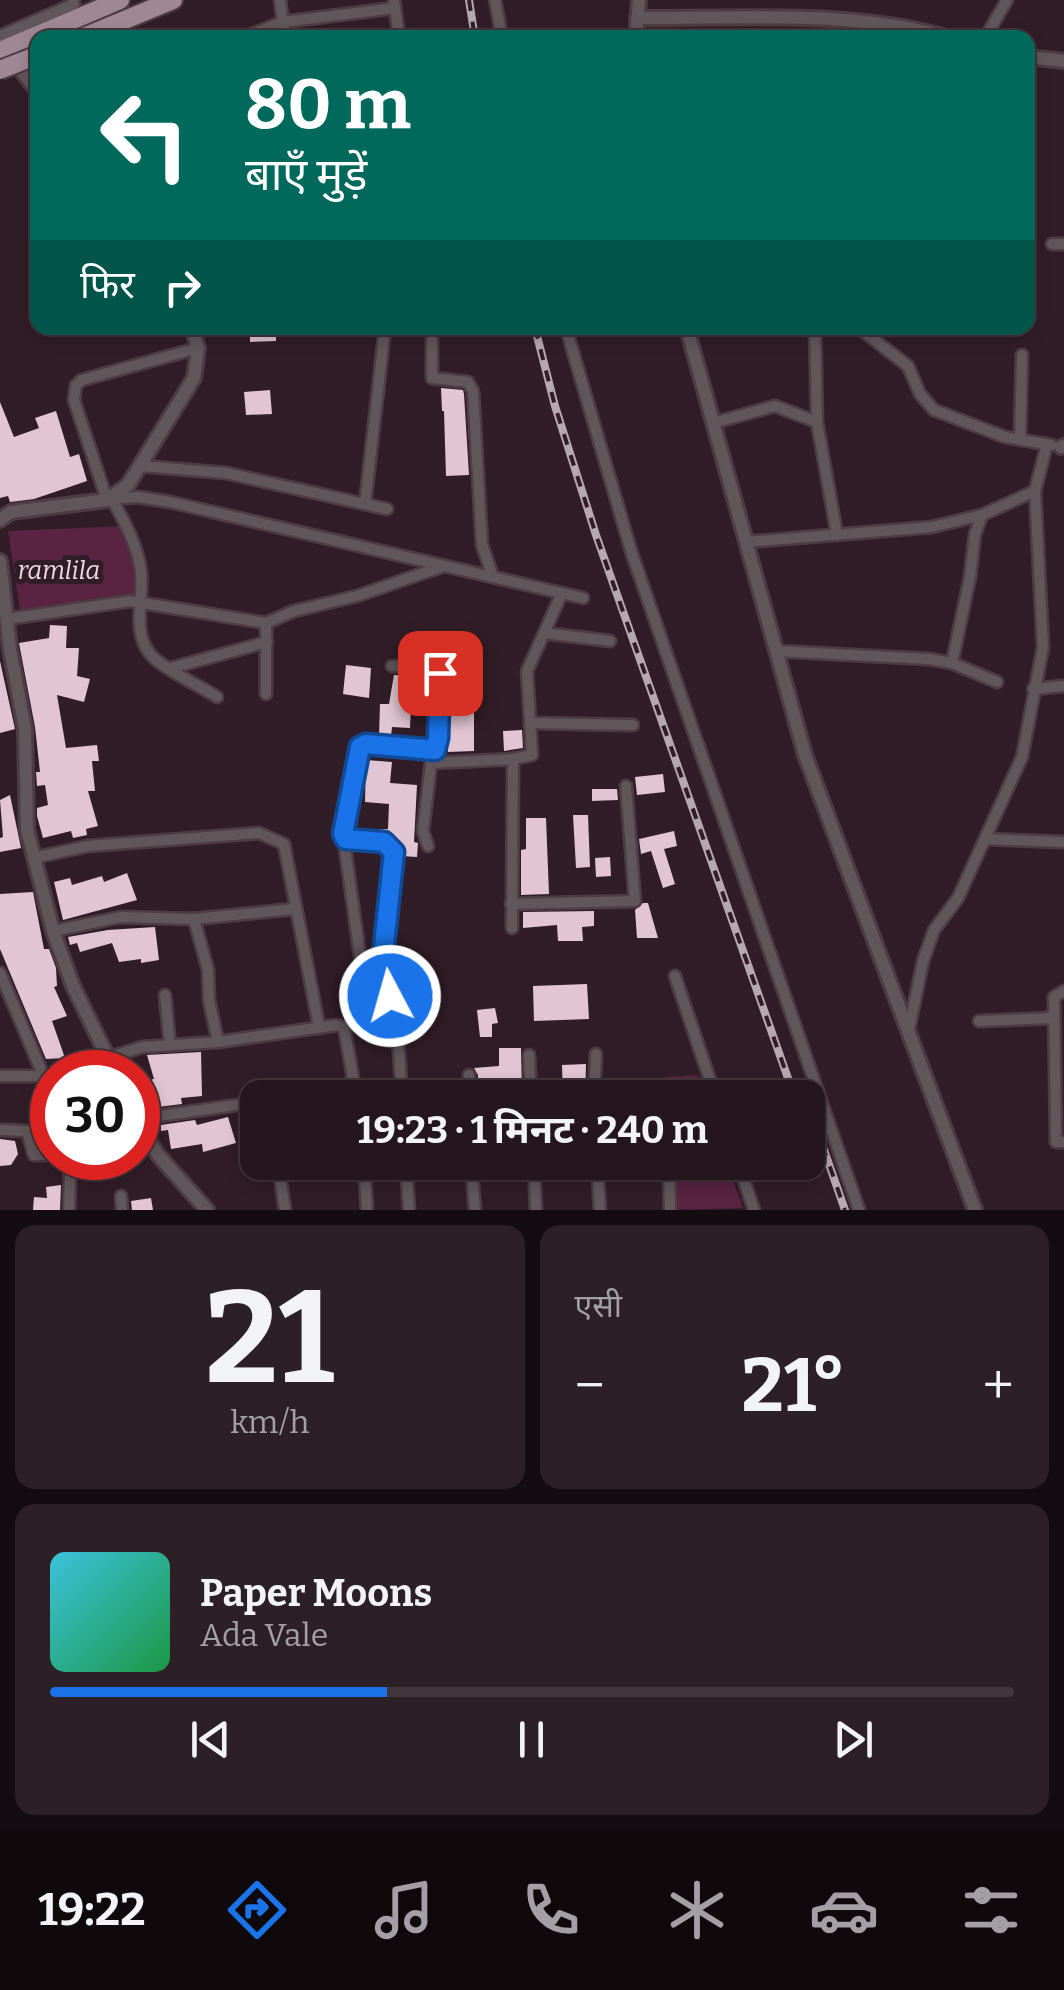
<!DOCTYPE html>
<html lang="hi">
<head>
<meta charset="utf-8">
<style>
	body { margin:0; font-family:Bitter,"Noto Sans Devanagari",serif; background:#2d1f26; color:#f1f3f6; height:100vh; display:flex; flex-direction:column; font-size:38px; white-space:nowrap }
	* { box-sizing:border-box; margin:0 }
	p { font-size:32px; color:#a39fa4 }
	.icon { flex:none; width:55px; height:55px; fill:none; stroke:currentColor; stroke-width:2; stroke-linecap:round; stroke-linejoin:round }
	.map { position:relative; height:1210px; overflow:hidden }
	.details { display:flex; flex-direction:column; gap:15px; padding:15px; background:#140c10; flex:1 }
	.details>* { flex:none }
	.top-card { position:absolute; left:30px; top:30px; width:1005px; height:305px; border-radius:20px; box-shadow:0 5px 15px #0003,0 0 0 2px #42353b; background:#00695c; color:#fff; overflow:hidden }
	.speed { position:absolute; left:30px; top:1050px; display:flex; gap:20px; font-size:50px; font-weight:700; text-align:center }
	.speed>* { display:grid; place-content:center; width:130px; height:130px; border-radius:50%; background:#25161d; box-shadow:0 5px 15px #0003,0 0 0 2px #42353b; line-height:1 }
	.speed .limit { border:15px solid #d22; background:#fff; color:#111 }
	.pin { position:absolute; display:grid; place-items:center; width:85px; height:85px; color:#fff; margin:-42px; border-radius:20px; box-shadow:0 5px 15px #0006 }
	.me { position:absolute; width:110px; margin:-55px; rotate:354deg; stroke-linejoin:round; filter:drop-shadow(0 0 8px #0008) }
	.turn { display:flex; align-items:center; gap:35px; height:210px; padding:0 50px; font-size:45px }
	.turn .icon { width:130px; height:130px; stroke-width:2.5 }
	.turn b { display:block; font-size:70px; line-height:85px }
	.then { display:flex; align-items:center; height:95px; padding:0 50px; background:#0003; gap:20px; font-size:38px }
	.big { font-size:75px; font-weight:700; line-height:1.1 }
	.details .widget { flex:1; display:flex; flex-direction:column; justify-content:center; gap:15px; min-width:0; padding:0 35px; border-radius:20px; background:#2d1f26 }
	.details .dial { align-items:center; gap:0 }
	.dial b { font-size:130px; line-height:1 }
	.song { display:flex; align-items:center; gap:30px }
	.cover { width:120px; height:120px; border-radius:15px; background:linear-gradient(135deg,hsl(190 70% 55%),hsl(140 70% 35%)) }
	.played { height:10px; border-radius:5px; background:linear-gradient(90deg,#1a73e8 35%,#42353b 35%) }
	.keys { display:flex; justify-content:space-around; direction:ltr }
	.heat { display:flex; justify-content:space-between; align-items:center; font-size:55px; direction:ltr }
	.details .tiles { flex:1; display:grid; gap:15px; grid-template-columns:1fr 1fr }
	.widget:last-child { grid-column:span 2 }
	.trip { position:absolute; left:240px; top:1080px; width:585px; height:100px; border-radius:20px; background:#25161d; box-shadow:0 5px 15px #0003,0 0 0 2px #42353b; font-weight:700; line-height:100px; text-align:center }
	.tabs { display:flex; height:160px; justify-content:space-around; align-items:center; background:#0f090c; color:#a39fa4 }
	.tabs .icon { width:70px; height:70px }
	.tabs .selected { color:#1a73e8 }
	.tabs b { font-size:45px; color:#f1f3f6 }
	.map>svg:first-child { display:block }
	.green { fill:#592341 }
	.building { fill:#e1c5d2 }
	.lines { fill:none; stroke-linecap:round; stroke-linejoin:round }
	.minor-casing { stroke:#4e3b44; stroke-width:15 }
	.tertiary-casing { stroke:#4e3b44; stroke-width:18 }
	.primary-casing { stroke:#4e3b44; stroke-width:22 }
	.minor { stroke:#61575b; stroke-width:10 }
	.tertiary { stroke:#61575b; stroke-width:12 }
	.primary { stroke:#9f8893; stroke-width:18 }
	.rail-casing { stroke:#b7a7af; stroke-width:8 }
	.rail { stroke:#311d27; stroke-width:4; stroke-dasharray:11; stroke-linecap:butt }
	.primary-bridge-casing { stroke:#4e3b44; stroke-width:22; stroke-linecap:butt }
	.primary-bridge { stroke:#9f8893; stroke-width:18 }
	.route-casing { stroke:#114b97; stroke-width:25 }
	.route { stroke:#1a73e8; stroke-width:18 }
	.labels { text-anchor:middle; stroke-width:10; stroke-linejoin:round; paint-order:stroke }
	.park-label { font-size:25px; font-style:italic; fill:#f0d7e3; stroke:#311d27 }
</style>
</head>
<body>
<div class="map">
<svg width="1064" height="1210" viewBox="0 0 1064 1210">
	<rect width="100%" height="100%" fill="#311d27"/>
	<g class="green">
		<polygon points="127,526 141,572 140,603 21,617 8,531"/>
		<polygon points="697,1075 705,1097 666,1097 665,1077"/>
		<polygon points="669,1163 727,1163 743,1208 670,1210"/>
	</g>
	<g class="building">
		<polygon points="250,328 276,328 276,341 250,342"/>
		<polygon points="441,388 463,390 464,394 469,475 446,476 444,411 442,411"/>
		<polygon points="270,390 272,414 246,415 244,392"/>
		<polygon points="0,402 14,437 39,428 35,418 56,411 70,457 79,454 87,481 34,499 10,502 8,496 0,498"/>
		<polygon points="50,625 67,626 66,648 79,648 77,676 90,679 84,702 57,695 66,748 97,745 99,761 92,761 95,791 88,791 98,826 86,829 87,835 73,838 71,831 43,838 37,816 37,808 48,805 45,785 37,786 36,772 40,772 35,727 19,643 49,638"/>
		<polygon points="0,661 15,729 0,733"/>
		<polygon points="447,664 474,665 474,751 448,752"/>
		<polygon points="346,665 371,668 369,698 343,694"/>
		<polygon points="394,675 412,676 407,707 411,707 410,728 392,727 391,737 379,736 380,704 389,704"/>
		<polygon points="522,730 523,748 504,751 503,731"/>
		<polygon points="366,760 392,762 390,783 417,785 414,842 418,843 417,857 401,856 398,842 389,836 364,832 364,829 388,829 389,804 365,802"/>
		<polygon points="663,774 665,792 637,795 635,777"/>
		<polygon points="592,789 617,789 618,800 592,801"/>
		<polygon points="10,795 21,848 0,852 0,838 3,837 0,800"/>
		<polygon points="573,815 588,815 590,867 576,868"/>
		<polygon points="526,818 546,818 549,894 521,895 521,850 526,849"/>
		<polygon points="674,831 677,846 664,849 675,884 663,888 651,851 641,854 639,839"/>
		<polygon points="610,857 611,876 596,877 595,858"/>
		<polygon points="127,873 137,900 63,920 54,882 70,878 72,885 102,876 104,882"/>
		<polygon points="33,892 44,949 49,949 56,968 57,986 54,987 67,1016 52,1021 65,1058 46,1059 0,949 0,894"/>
		<polygon points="643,903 648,903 658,938 637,938 635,910"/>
		<polygon points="594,911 594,926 582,927 583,941 558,941 557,925 523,928 523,912"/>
		<polygon points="155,927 159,960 141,963 141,959 119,962 112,943 80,952 77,943 70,945 68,937 108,930"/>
		<polygon points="587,984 589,1019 534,1021 533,986"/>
		<polygon points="495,1008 498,1023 492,1024 492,1037 480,1037 477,1010"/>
		<polygon points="499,1048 521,1048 522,1097 478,1097 478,1075 474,1068 499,1066"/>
		<polygon points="201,1052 202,1096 181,1098 182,1104 150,1108 142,1081 154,1079 147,1055"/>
		<polygon points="586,1064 585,1098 563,1098 562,1065"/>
		<polygon points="228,1117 236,1143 203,1152 202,1144 171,1149 168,1130 161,1131 161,1125 195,1120 197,1125"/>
		<polygon points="0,1139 15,1141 18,1154 11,1165 0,1166"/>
		<polygon points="61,1185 60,1210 33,1210 34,1197 47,1198 46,1187"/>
		<polygon points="151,1198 153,1210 132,1210 131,1201"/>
	</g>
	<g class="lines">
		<defs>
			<g id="minor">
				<polyline points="280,0 285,38"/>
				<polyline points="394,0 399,38"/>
				<polyline points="495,0 502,38"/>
				<polyline points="0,36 74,4 73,0"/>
				<polyline points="242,38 283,22 395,8"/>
				<polyline points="985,38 1007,0"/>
				<polyline points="1052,244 1064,244"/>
				<polyline points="432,328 432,378 468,382 473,391 482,545 493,577"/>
				<polyline points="566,328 632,554 859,1210"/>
				<polyline points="815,328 817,422 837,535"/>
				<polyline points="859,328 908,366 920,394 934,410 1005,437 1051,445"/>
				<polyline points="713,423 775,406 817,422"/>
				<polyline points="1020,439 1022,355"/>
				<polyline points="141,466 226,473 387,509"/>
				<polyline points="107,500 74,400 76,385 82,380 198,348"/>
				<polyline points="365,504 384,337"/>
				<polyline points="746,542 932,527 982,515 1035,491"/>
				<polyline points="7,619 130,601 266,623 294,611 357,596 444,566"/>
				<polyline points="544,633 610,641"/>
				<polyline points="776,651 929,659 952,663 997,682"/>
				<polyline points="952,663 970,577 975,534 982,515"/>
				<polyline points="392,666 439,668 438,738 434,753"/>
				<polyline points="171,668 267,642"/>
				<polyline points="1033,689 1064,686"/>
				<polyline points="266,694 266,623"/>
				<path d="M217,697C200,686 162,668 151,655C131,632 144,599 141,572C138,546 124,521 112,499L138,497L170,502L583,598"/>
				<polyline points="530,723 633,725"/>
				<polyline points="346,839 384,843 393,852 383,955 399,1052 402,1098"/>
				<polyline points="985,839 1064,842"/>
				<polyline points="428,846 423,831 431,763 513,759"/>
				<polyline points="33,858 88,846 259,833 284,844 319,1027"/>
				<polyline points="511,904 635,901 626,786"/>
				<polyline points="194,919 208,970 209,1000 218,1042"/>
				<polyline points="512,928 513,759 532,755 527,671 562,593"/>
				<polyline points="53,931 121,917 194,919 294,909"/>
				<polyline points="360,956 343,834 356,753 366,744 435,750"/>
				<polyline points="0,973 44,1077"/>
				<polyline points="675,976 716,1098"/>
				<polyline points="1064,991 1054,997 1056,1142 1064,1142"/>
				<polyline points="165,995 170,1045"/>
				<polyline points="979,1021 1054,1018"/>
				<polyline points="909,1029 923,961 934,930 958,898 1022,757 1043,647 1035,491 1047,444"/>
				<polyline points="529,1055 531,1098"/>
				<path d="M108,1058L142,1047L218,1042L337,1025L344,1027L353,1078C342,1097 306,1094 285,1098"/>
				<polyline points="98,1072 113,1068"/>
				<polyline points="469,1075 469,1098"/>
				<polyline points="0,1076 52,1076"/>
				<polyline points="668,1085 668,1098"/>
				<polyline points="594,1098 596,1054"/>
				<polyline points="138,1119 258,1102"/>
				<polyline points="0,1130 27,1131 34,1155 52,1155"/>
				<polyline points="64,1158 70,1174 69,1210"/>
				<polyline points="278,1162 285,1210"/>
				<polyline points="364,1162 367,1210"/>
				<polyline points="406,1162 409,1210"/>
				<polyline points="471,1162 475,1210"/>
				<polyline points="534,1162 536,1210"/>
				<polyline points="597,1162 600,1210"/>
				<polyline points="669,1162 670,1210"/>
				<polyline points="738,1162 754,1210"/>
				<polyline points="121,1196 122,1210"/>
			</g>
			<g id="tertiary">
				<path d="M637,18C740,19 851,9 950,38"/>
				<polyline points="636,38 639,0"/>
				<polyline points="1028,57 1064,61"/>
				<polyline points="9,63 16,64 38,92"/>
				<polyline points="687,328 805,755 975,1210"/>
				<polyline points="1061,447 1064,446"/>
				<polyline points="0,520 11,512 107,500 128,485 194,378 198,348 192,328"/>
				<polyline points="0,561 10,649 25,729 27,830 53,931 73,986 115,1072"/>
				<polyline points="138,1123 158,1155 207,1210"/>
			</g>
			<g id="primary">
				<polyline points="81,38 173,0"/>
				<polyline points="0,51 120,0"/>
			</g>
		</defs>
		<use href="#minor" class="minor-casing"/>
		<use href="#tertiary" class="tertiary-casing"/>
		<use href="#primary" class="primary-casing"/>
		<use href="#minor" class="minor"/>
		<use href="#tertiary" class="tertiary"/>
		<use href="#primary" class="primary"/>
		<defs>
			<g id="rail">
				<polyline points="469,0 475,38"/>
				<polyline points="535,328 555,406 596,535 795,1098"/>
				<polyline points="808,1104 845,1210"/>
			</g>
		</defs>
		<use href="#rail" class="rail-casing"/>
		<use href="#rail" class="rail"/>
		<defs>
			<polyline id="primary-bridge" points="0,70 38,55"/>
		</defs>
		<use href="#primary-bridge" class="primary-bridge-casing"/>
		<use href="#primary-bridge" class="primary-bridge"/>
	</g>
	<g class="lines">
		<defs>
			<polyline id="route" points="390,996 383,955 394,852 384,842 346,839 343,834 360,747 366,744 435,750 438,738 440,673"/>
		</defs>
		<use href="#route" class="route-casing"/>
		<use href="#route" class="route"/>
	</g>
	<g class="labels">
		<g class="park-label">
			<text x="59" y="579">ramlila</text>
		</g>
	</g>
</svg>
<div class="speed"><div class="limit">30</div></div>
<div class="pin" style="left:440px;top:673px;background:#d93025"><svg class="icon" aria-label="arrive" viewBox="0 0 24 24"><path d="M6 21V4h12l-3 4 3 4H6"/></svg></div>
<svg class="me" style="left:390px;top:996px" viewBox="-20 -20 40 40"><circle r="17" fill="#1a73e8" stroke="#fff" stroke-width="3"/><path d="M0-11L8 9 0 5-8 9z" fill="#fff"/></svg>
<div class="trip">19:23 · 1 मिनट · 240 m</div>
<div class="top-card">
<div class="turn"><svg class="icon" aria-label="left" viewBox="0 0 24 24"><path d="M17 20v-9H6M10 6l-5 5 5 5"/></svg><div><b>80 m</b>बाएँ मुड़ें</div></div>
<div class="then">फिर<svg class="icon" aria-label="right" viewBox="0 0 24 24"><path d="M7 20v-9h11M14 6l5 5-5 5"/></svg></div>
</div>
</div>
<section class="details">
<div class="tiles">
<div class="widget dial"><b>21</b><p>km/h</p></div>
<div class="widget"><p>एसी</p>
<div class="heat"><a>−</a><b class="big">21°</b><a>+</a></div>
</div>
<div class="widget">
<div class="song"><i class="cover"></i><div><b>Paper Moons</b><p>Ada Vale</p></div></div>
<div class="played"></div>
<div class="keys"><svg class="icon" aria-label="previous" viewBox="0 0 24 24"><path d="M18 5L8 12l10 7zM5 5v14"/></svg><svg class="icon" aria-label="pause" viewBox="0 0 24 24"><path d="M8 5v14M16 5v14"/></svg><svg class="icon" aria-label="next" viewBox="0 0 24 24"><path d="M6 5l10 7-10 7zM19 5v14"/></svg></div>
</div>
</div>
</section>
<nav class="tabs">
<b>19:22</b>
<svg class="icon selected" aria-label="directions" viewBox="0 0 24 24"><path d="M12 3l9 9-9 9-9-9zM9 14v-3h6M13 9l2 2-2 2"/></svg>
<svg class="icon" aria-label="music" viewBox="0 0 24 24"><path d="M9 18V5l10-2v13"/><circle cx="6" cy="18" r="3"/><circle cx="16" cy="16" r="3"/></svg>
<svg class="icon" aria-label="phone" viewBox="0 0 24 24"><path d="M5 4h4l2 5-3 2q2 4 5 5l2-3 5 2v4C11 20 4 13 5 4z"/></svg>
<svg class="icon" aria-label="climate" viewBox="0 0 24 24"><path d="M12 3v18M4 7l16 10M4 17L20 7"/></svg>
<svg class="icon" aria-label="car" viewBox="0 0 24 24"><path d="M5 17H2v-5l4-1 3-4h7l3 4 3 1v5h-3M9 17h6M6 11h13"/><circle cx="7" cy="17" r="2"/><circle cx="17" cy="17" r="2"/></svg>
<svg class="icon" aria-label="filters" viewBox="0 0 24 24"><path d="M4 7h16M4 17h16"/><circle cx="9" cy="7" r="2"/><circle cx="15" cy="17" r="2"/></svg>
</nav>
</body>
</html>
